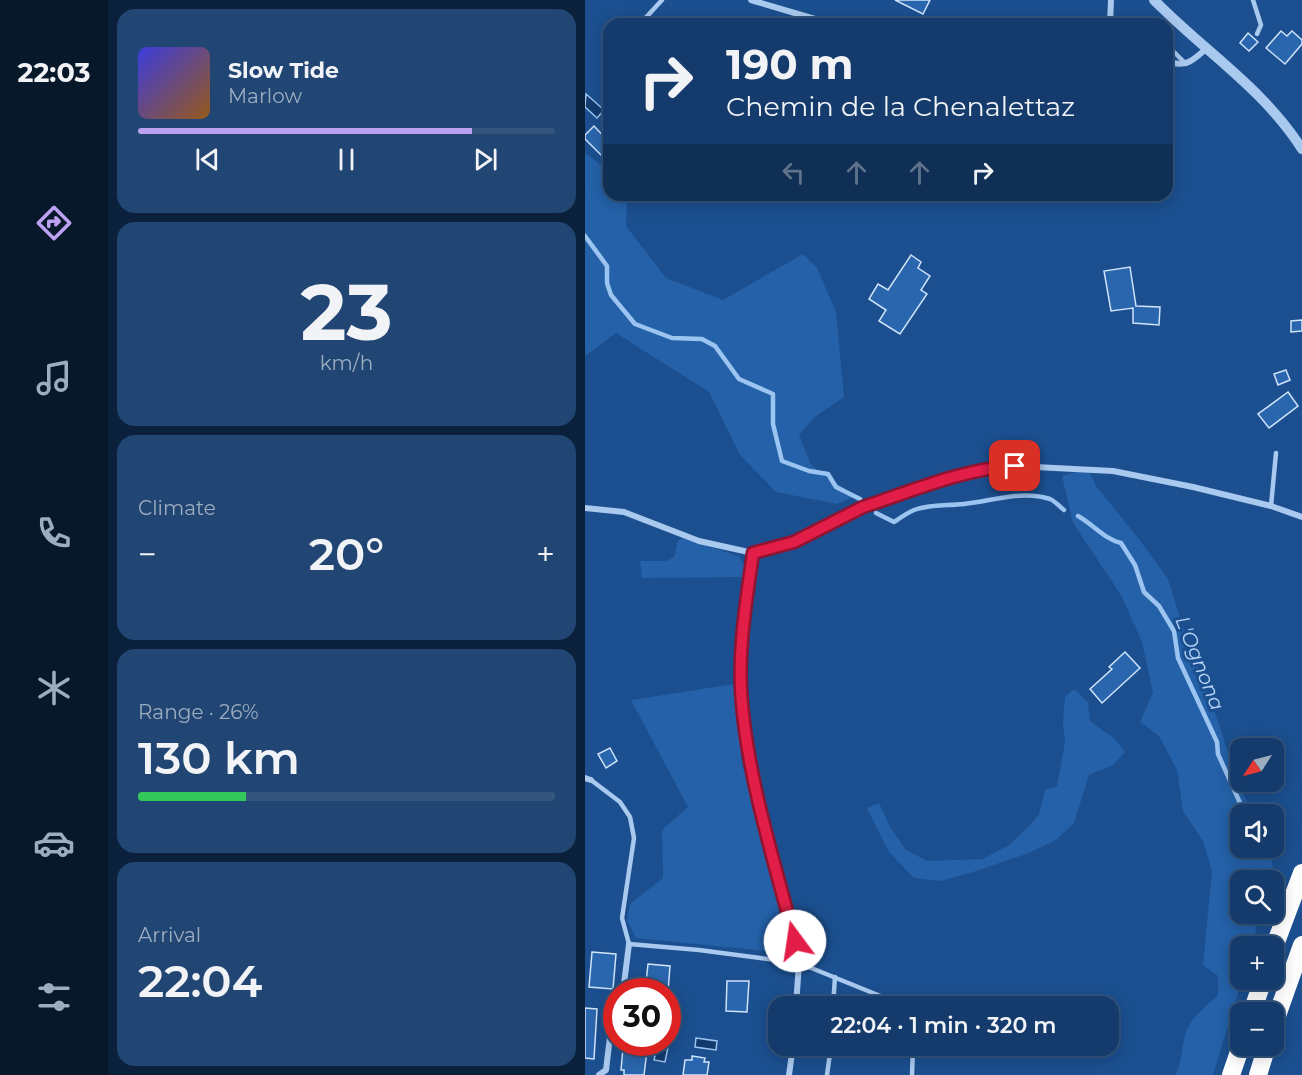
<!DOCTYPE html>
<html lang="en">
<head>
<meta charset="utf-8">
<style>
	body { margin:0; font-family:Montserrat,sans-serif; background:#214673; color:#f1f3f6; height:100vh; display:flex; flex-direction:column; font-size:22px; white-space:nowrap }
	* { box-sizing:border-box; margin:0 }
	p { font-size:20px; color:#9dadc1 }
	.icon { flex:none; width:33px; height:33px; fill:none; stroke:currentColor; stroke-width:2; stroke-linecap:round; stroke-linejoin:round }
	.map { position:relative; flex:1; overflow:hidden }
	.sheet { display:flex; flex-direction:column; gap:9px; padding:9px; background:#0b203b; width:477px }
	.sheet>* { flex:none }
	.top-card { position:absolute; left:18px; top:18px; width:570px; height:183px; border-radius:18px; box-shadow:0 3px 15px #0003,0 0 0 2px #33557e; background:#143b6b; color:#f1f3f6; overflow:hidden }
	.needle { width:39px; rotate:234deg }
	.fabs { position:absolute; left:645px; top:738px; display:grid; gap:12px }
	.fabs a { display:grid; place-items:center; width:54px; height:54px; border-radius:12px; background:#143b6b; box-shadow:0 3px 15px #0003,0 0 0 2px #33557e; font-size:30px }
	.speed { position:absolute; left:18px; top:978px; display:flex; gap:12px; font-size:30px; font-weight:700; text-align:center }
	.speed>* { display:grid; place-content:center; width:78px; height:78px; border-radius:50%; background:#143b6b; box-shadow:0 3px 15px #0003,0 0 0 2px #33557e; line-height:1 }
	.speed .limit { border:9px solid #d22; background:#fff; color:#111 }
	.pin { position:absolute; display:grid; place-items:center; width:51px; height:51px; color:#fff; margin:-26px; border-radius:12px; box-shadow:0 3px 9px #0006 }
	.me { position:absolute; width:66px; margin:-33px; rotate:346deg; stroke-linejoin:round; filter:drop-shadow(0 0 4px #0008) }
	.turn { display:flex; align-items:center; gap:21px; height:126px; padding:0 24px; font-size:27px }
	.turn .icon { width:78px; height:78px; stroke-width:2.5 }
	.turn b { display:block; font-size:42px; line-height:51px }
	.lanes { display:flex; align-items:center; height:57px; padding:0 24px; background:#0003; justify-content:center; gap:30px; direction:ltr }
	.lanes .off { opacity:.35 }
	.big { font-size:45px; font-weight:600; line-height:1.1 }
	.sheet .widget { flex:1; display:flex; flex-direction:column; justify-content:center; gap:9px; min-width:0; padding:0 21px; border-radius:18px; background:#214673 }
	.sheet .dial { align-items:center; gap:0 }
	.dial b { font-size:78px; line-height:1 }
	.song { display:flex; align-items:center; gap:18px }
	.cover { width:72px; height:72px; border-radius:9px; background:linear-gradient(135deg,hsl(240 70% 55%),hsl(30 70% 35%)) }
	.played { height:6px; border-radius:3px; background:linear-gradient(90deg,#bca0f2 80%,#33557e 80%) }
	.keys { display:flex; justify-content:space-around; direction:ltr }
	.heat { display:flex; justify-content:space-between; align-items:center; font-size:33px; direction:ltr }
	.charge { height:9px; border-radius:4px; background:linear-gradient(90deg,#34c759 26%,#33557e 0) }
	.trip { position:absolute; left:183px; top:996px; width:351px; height:60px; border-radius:18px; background:#143b6b; box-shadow:0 3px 15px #0003,0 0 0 2px #33557e; font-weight:600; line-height:60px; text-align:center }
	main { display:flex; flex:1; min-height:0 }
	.dock { display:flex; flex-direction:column; width:108px; justify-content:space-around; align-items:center; background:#08182b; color:#9dadc1 }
	.dock .icon { width:42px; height:42px }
	.dock .selected { color:#bca0f2 }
	.dock b { font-size:27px; color:#f1f3f6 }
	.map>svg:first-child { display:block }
	.green { fill:#2461a8 }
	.water { fill:#123a6d; stroke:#9cc4f0; stroke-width:1.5 }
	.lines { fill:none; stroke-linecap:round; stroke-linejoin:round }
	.stream { stroke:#9cc4f0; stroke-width:4.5 }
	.building { fill:#2a66ad; stroke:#cfe3fa; stroke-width:1.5 }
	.service { stroke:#a9c9ee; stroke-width:4.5 }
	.minor { stroke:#a9c9ee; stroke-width:6 }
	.tertiary { stroke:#a9c9ee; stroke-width:10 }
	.motorway { stroke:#fff; stroke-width:18 }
	.route-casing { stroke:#92132f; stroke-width:15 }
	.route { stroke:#e11d48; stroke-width:10 }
	.labels { text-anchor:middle; stroke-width:6; stroke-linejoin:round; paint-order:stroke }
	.water-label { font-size:20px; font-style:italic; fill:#b5d3f5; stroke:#1b4f8f }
</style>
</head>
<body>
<main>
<nav class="dock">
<b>22:03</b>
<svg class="icon selected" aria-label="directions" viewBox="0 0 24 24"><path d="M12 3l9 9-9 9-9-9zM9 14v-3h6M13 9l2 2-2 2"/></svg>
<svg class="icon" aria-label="music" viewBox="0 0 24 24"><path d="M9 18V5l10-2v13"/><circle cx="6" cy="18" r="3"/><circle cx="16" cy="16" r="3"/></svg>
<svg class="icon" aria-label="phone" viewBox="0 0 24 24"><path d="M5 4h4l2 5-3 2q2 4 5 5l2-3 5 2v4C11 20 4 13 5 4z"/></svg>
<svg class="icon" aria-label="climate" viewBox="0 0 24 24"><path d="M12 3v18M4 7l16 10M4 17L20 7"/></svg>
<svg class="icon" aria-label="car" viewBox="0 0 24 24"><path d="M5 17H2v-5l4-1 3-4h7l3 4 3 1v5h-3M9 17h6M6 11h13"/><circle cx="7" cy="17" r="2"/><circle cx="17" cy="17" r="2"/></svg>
<svg class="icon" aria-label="filters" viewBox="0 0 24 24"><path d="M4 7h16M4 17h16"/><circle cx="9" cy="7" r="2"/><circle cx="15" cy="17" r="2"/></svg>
</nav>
<section class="sheet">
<div class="widget">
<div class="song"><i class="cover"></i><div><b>Slow Tide</b><p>Marlow</p></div></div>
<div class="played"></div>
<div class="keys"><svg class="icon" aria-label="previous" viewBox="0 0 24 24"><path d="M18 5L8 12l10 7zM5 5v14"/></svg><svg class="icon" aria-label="pause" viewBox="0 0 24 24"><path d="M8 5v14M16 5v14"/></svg><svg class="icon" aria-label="next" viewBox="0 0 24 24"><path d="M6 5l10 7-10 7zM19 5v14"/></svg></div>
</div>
<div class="widget dial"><b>23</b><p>km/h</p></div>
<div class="widget"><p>Climate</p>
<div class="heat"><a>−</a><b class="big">20°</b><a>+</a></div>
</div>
<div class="widget"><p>Range · 26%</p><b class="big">130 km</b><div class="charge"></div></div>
<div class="widget"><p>Arrival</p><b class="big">22:04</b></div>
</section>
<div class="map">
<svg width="717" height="1075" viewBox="0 0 717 1075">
	<rect width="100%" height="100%" fill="#1b4f8f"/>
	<g class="green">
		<polygon points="0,153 24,171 24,195 40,195 42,198 41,226 81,278 138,300 218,254 232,268 251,312 259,397 230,417 214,435 226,465 270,496 252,504 191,492 155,455 124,392 31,333 0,356"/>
		<path d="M503,469L511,486L554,539L583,579L596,621L635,727L652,783L669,814H656V848H684L688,867L684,880H656V914H675L667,946H656L657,980L628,1075H590C598,1061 596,1047 601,1032C606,1018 622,1005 633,995V976L618,965L627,871L618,841L598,811L592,770L574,736L555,722L568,693L557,642L536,595L488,523L477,476Z"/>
		<polygon points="97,538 154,556 160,567 159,577 57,578 55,561 81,561 89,557 93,541"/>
		<path d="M149,684L157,746C154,757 158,773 165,782L206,946L203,953L51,938L42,921L45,904L78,878L77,830L103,807L46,700Z"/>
		<polygon points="489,689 503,702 505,721 530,739 540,752 528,765 504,775 489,823 471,840 444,853 385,873 355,881 329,878 304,852 282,808 294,803 305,827 321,850 342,861 398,859 424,845 446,824 454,814 460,790 472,786 480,742 478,722 480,697"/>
	</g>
	<g class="water">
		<polygon points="1,94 19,110 12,118 0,107"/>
		<polygon points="111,1038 132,1041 131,1050 110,1047"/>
		<polygon points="84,1042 80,1062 69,1060 73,1043"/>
	</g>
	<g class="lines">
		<g class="stream">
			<polyline points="0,236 22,266 22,283 26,295 50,324 87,338 117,339 130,346 154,379 188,394 188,424 197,461 224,471 243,474 251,487 275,499"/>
			<path d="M291,513L309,522C315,518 322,513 329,510C345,504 362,506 379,504C408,501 436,490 465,499C470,501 475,507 479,510"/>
			<path d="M493,516C509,525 519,539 536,543L550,565L559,592L574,606L589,631L593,658L632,742L633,754L660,814"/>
		</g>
	</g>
	<g class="building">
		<polygon points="310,0 345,0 338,14"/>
		<polygon points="696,31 702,36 707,31 717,40 717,44 700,64 681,48"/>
		<polygon points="663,33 673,42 664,51 655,43"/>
		<polygon points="9,126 24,142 24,163 0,139 0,135"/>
		<polygon points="326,255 336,262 333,268 345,276 336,290 342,294 315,334 294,321 301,310 284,299 293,284 303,290"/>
		<polygon points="545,267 551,306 575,307 574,325 548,323 548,308 526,311 519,271"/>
		<polygon points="717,320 717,331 706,332 706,321"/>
		<polygon points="701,370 705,380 693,385 689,374"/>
		<polygon points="703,392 713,406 684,428 673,414"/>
		<polygon points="540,652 555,668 517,703 505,689 527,669 524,667"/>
		<polygon points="25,748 32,761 21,768 13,754"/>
		<polygon points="7,952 31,954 28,989 4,987"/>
		<polygon points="63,964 85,966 83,992 60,992"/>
		<polygon points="142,981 164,981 162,1012 141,1011"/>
		<polygon points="0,1008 12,1009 9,1059 0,1058"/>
		<polygon points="46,1045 58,1047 58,1051 62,1051 59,1075 39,1075 39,1070 36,1070 38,1048 45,1049"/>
		<polygon points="107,1056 120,1058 119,1062 124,1062 122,1075 98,1075 100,1060 107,1060"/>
	</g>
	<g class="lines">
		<g class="service">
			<polyline points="668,0 676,25 672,34"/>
			<polyline points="55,24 77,0"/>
			<polyline points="582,45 601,64"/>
			<polyline points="24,57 24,58"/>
			<polyline points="686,506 691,453"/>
			<polyline points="6,780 35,802 45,817 49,838 37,918 44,944 114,950 214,963 320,1006"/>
			<polyline points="248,1006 250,977"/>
			<polyline points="242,1075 246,1046"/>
			<polyline points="327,1075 328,1046"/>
		</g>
		<g class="minor">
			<polyline points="166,0 247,24"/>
			<polyline points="525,24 526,0"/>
			<path d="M582,62C603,67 607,61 622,48"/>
			<polyline points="0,508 39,512 114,541 168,553 209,542 278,507 301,499 394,471 413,466 430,466 528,471 608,487 686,506 717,517"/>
			<polyline points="168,553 157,632 156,701 163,756 214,963 211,1006"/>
			<polyline points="0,778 6,780"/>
			<polyline points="38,992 44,944"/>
			<polyline points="14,1075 21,1070 27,1020 32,1008"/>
			<polyline points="204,1075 208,1046"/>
		</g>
		<path class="tertiary" d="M569,0C619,51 678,88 717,149"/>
		<g class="motorway">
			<polyline points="688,950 717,873"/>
			<polyline points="667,1012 678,980"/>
			<polyline points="688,1027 717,945"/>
			<polyline points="646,1075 656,1046"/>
			<polyline points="673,1075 682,1046"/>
		</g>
	</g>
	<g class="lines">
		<defs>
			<path id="route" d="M210,941C190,864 164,783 157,704C152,654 161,603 168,553L209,542L278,507L290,503C334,488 384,468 430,466"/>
		</defs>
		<use href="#route" class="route-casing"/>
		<use href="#route" class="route"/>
	</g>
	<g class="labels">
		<g class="water-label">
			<text transform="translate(615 663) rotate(68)" y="7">L'Ognona</text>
		</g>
	</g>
</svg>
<div class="fabs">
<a><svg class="needle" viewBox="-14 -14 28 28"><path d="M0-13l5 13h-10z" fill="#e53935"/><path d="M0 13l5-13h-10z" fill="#9dadc1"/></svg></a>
<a><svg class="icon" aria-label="sound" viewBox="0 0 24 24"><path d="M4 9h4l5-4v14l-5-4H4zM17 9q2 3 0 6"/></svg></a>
<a><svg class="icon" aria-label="search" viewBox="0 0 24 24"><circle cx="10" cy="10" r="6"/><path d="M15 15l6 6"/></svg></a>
<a>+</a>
<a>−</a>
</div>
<div class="speed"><div class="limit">30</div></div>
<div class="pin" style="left:430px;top:466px;background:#d93025"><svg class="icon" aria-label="arrive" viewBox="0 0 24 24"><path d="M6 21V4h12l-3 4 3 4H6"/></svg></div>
<svg class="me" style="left:210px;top:941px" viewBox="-20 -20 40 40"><circle r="19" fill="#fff"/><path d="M0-13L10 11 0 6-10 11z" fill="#e11d48"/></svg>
<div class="trip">22:04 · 1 min · 320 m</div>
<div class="top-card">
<div class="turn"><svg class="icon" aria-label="right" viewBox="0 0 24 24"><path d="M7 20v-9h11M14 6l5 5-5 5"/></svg><div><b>190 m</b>Chemin de la Chenalettaz</div></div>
<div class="lanes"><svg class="icon off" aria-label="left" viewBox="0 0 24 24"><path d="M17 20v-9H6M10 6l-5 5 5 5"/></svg><svg class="icon off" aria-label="ahead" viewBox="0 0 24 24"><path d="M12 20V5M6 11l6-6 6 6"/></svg><svg class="icon off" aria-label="ahead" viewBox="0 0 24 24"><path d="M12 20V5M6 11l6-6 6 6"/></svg><svg class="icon" aria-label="right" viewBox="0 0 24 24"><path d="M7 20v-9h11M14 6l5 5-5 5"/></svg></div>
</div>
</div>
</main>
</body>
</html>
